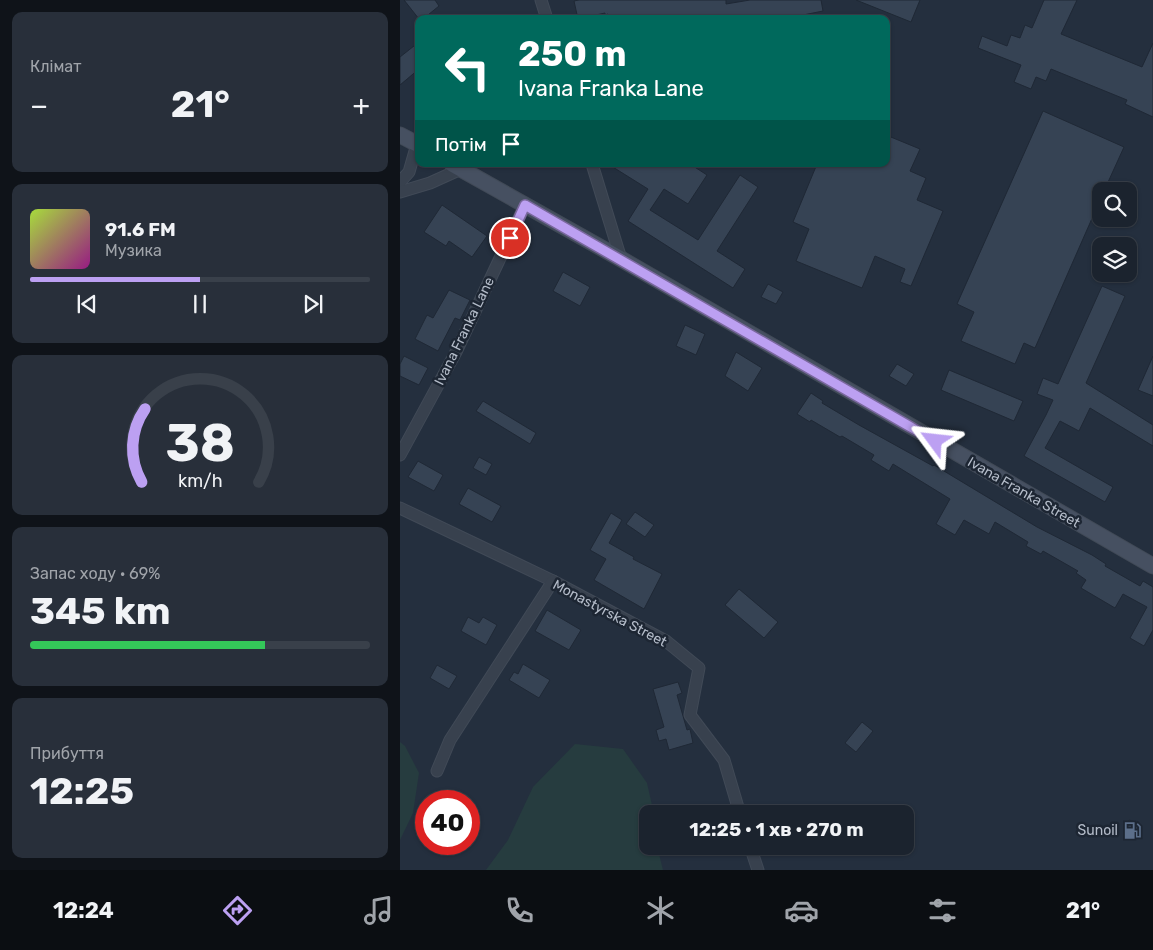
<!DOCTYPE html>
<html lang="uk">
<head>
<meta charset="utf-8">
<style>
	body { margin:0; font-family:Rubik,sans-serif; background:#282f3a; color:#f1f3f6; height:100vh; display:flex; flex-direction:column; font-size:19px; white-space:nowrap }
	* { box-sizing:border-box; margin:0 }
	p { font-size:16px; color:#a0a4aa }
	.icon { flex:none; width:28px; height:28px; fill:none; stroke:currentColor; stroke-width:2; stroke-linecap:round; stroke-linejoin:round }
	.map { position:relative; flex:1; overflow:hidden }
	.side { display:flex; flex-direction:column; gap:12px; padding:12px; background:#0f1319; width:400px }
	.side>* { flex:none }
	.hud { position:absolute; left:15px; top:15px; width:475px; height:152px; border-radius:10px; box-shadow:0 1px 4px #0004,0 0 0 1px #39404a; background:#00695c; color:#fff; overflow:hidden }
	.fabs { position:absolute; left:692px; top:182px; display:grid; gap:10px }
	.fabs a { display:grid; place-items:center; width:45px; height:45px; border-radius:10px; background:#1b232e; box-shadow:0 1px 4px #0004,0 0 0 1px #39404a; font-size:25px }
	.speed { position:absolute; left:15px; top:790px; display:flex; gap:10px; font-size:25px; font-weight:700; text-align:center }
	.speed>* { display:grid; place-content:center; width:65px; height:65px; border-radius:50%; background:#1b232e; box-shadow:0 1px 4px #0004,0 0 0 1px #39404a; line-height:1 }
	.speed .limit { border:8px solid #d22; background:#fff; color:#111 }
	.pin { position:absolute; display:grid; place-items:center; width:42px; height:42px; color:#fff; margin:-21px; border:2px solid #fff; border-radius:50%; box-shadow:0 1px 5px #0007 }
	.me { position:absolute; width:55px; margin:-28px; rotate:300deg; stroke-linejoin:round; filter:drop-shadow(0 0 4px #0008) }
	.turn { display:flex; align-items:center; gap:18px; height:105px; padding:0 20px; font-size:22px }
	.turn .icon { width:65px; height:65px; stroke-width:2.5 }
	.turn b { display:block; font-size:35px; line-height:42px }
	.then { display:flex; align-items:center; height:48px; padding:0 20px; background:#0003; gap:10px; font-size:19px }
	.big { font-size:38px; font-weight:700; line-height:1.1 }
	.side .card { flex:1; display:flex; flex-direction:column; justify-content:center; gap:8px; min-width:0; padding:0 18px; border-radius:10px; background:#282f3a }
	.side .dial { align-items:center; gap:0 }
	.dial svg { height:130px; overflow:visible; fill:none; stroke:#39404a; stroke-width:7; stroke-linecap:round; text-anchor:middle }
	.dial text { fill:#f1f3f6; stroke:none }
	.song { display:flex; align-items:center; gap:15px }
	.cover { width:60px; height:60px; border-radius:8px; background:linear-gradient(135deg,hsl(80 70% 55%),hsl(310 70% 35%)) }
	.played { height:5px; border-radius:2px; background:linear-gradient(90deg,#bca0f2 50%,#39404a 50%) }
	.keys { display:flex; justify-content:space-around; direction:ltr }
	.heat { display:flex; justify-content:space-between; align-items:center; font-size:28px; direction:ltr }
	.charge { height:8px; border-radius:4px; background:linear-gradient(90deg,#34c759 69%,#39404a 0) }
	.trip { position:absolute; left:239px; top:805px; width:275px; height:50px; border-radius:10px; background:#1b232e; box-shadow:0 1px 4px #0004,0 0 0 1px #39404a; font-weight:700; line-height:50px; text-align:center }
	.tabs { display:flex; height:80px; justify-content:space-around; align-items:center; background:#0b0e12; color:#a0a4aa }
	.tabs .icon { width:35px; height:35px }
	.tabs .selected { color:#bca0f2 }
	.tabs b { font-size:22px; color:#f1f3f6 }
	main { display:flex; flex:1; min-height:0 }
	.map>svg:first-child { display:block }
	.green { fill:#263c3f }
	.building { fill:#364354; stroke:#1f2835 }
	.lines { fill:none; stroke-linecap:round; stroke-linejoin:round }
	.street-casing { stroke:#414a57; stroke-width:13 }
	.secondary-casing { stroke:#414a57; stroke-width:17 }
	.street { stroke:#38414e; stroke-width:11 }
	.secondary { stroke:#465061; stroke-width:15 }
	.route-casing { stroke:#7a689d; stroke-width:12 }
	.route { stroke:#bca0f2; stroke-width:9 }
	.labels { text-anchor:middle; stroke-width:5; stroke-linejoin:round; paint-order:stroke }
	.street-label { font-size:14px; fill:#b4bcc9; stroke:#1d2633 }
	.poi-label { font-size:14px; fill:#b4bcc9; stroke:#1d2633; text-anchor:end }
</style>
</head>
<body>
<main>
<section class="side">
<div class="card"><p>Клімат</p>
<div class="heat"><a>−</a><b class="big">21°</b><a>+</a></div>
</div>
<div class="card">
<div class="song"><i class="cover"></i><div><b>91.6 FM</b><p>Музика</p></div></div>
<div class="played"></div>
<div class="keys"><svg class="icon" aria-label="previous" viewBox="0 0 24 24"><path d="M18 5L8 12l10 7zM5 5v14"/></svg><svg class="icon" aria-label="pause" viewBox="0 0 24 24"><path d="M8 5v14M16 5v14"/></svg><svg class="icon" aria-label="next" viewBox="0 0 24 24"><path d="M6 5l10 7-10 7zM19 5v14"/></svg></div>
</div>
<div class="card dial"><svg viewBox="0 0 100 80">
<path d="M14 69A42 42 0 1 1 86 69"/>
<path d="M14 69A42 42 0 0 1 16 24" stroke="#bca0f2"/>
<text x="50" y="56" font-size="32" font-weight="700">38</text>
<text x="50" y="72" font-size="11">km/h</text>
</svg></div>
<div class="card"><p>Запас ходу · 69%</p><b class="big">345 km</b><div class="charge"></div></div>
<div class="card"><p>Прибуття</p><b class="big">12:25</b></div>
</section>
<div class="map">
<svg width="753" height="870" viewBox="0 0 753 870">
	<rect width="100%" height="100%" fill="#242f3e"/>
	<g class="green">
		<polygon points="0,742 5,746 19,773 13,813 0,840"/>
		<polygon points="175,744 223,749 247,783 254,814 248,814 248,846 257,846 263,870 86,870 108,840 133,787"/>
	</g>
	<g class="building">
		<polygon points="4,0 35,0 39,6 23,19 19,19"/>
		<polygon points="179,0 326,0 326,4 350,0 421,0 423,11 383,19 378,19 377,16 361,19 208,19 208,14 205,15 205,13 178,19 174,1"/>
		<polygon points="456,0 520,0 511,22"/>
		<polygon points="644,0 677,0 661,34 742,67 753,43 753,117 725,104 727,100 651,69 646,81 636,77 631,89 614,82 621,65 578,48 582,36 607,46 611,35 620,38 625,25 632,28"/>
		<polygon points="19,42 19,69 0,85 0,57"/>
		<polygon points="643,111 724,147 704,191 701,191 701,198 635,348 624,343 615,364 561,341 574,312 557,304"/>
		<polygon points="486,135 520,149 510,171 526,178 517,200 543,211 511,286 500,282 505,269 475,256 462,288 396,261 409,229 393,222 417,164 486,164"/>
		<polygon points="208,164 216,164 229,167 231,164 290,164 307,175 288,204 264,189 250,210 298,240 340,175 358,187 317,251 345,269 333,288 228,221 248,189"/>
		<polygon points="42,205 87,236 72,257 49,241 46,246 24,232"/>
		<polygon points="163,272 190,287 180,306 153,291"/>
		<polygon points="368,284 383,292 376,304 361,297"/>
		<polygon points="702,286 725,296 686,383 753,425 753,446 690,408 679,431 660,421 645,448 713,487 705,502 624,456 646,415 653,400 637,394 643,378 658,384"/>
		<polygon points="49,290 70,300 60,320 55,318 38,351 15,339 27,315 33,318"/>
		<polygon points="285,325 305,334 296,355 276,346"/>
		<polygon points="336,352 362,368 348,391 325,376"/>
		<polygon points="4,356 28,368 19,385 0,376 0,364"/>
		<polygon points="753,356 753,396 738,390"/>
		<polygon points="497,364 514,374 506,386 489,376"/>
		<polygon points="549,370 623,401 614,421 541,390"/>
		<polygon points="411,393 423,401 422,403 459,425 533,466 534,465 637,527 692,555 706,564 705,566 740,586 743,581 753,587 753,630 744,646 730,638 747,607 723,594 715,608 681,588 686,580 676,573 678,571 643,551 641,554 626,546 628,542 595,522 589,534 564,520 555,535 536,524 550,499 493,464 489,471 471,460 474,455 442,436 440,437 411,420 410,422 397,414"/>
		<polygon points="83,401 136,433 130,444 76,411"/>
		<polygon points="79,457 92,464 86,475 73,468"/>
		<polygon points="18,461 43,475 34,491 8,477"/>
		<polygon points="68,488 101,506 92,522 59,504"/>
		<polygon points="235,512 254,525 245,537 226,524"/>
		<polygon points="211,513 222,520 209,543 234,557 233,559 262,574 244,609 194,580 206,559 190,550"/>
		<polygon points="339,589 378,622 364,638 325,605"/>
		<polygon points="147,610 181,630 169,650 135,631"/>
		<polygon points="68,617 79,623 83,617 97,625 86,645 61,631"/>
		<polygon points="123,664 150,680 139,698 109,680 114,672 118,674"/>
		<polygon points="37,665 57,676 49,689 30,678"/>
		<polygon points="278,682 282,693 277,695 287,730 290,729 293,743 269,750 266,739 259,741 256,730 264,727 253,689"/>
		<polygon points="462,722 473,731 456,752 445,743"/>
		<polygon points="729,820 739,823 735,839 725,836"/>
	</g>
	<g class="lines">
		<defs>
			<g id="street">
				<polyline points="141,0 147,19"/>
				<polyline points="192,164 221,259"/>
				<polyline points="0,182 9,172 17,144"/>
				<polyline points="0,192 30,183 61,169"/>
				<polyline points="0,455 56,352 125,205"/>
				<polyline points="0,508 153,581 266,641 299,668 290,715 324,760 340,814"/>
				<polyline points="37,771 50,740 153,581"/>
				<polyline points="350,846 358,870"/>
			</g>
			<g id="secondary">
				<polyline points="0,135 19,145"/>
				<polyline points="52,164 221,259 753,566"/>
			</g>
		</defs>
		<use href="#street" class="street-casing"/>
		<use href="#secondary" class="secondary-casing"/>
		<use href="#street" class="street"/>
		<use href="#secondary" class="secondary"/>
	</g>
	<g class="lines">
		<defs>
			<polyline id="route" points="110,238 125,205 535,441"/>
		</defs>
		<use href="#route" class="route-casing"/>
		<use href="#route" class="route"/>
	</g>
	<defs>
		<symbol id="fuel-bare" viewBox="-9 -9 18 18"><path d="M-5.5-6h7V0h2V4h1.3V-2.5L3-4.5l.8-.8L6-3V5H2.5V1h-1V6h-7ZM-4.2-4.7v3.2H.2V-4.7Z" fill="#5c6f8a" stroke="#1d2633" stroke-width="2.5" paint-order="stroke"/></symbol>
	</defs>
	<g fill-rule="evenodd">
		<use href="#fuel-bare" x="720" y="818" width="25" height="25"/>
	</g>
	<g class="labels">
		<g class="street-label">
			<text transform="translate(64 331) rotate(-64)" y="5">Ivana Franka Lane</text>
			<text transform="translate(624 492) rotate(30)" y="5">Ivana Franka Street</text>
			<text transform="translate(210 613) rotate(28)" y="5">Monastyrska Street</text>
		</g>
		<g class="poi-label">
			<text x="718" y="835">Sunoil</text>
		</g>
	</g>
</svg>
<div class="fabs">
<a><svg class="icon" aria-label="search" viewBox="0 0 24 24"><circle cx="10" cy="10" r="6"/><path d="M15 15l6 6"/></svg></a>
<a><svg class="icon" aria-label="layers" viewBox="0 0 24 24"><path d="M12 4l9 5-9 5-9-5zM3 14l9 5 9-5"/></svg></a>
</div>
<div class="speed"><div class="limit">40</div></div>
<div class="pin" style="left:110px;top:238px;background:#d93025"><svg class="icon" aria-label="arrive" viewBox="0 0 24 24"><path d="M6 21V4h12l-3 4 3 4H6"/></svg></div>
<svg class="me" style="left:535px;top:441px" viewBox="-20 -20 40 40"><path d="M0-17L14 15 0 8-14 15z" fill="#bca0f2" stroke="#fff" stroke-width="4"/></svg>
<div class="trip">12:25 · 1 хв · 270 m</div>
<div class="hud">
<div class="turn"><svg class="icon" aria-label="left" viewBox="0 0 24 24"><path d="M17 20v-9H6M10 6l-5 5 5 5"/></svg><div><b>250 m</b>Ivana Franka Lane</div></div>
<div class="then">Потім<svg class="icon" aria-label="arrive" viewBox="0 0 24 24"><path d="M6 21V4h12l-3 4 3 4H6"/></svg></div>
</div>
</div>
</main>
<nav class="tabs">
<b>12:24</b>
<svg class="icon selected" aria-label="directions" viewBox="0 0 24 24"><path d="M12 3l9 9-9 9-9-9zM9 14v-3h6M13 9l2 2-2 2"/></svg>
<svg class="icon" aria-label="music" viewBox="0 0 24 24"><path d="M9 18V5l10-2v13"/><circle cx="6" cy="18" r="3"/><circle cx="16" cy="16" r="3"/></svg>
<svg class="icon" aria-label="phone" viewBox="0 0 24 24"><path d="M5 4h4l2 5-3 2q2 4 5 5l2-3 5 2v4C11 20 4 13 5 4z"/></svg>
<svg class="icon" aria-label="climate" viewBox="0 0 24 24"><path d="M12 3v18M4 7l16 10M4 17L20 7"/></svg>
<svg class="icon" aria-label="car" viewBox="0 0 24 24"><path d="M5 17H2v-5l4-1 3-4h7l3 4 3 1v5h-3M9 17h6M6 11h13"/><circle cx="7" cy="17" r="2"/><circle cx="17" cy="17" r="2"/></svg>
<svg class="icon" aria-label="filters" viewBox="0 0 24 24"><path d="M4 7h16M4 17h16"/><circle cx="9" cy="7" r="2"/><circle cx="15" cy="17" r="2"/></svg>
<b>21°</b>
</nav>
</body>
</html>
